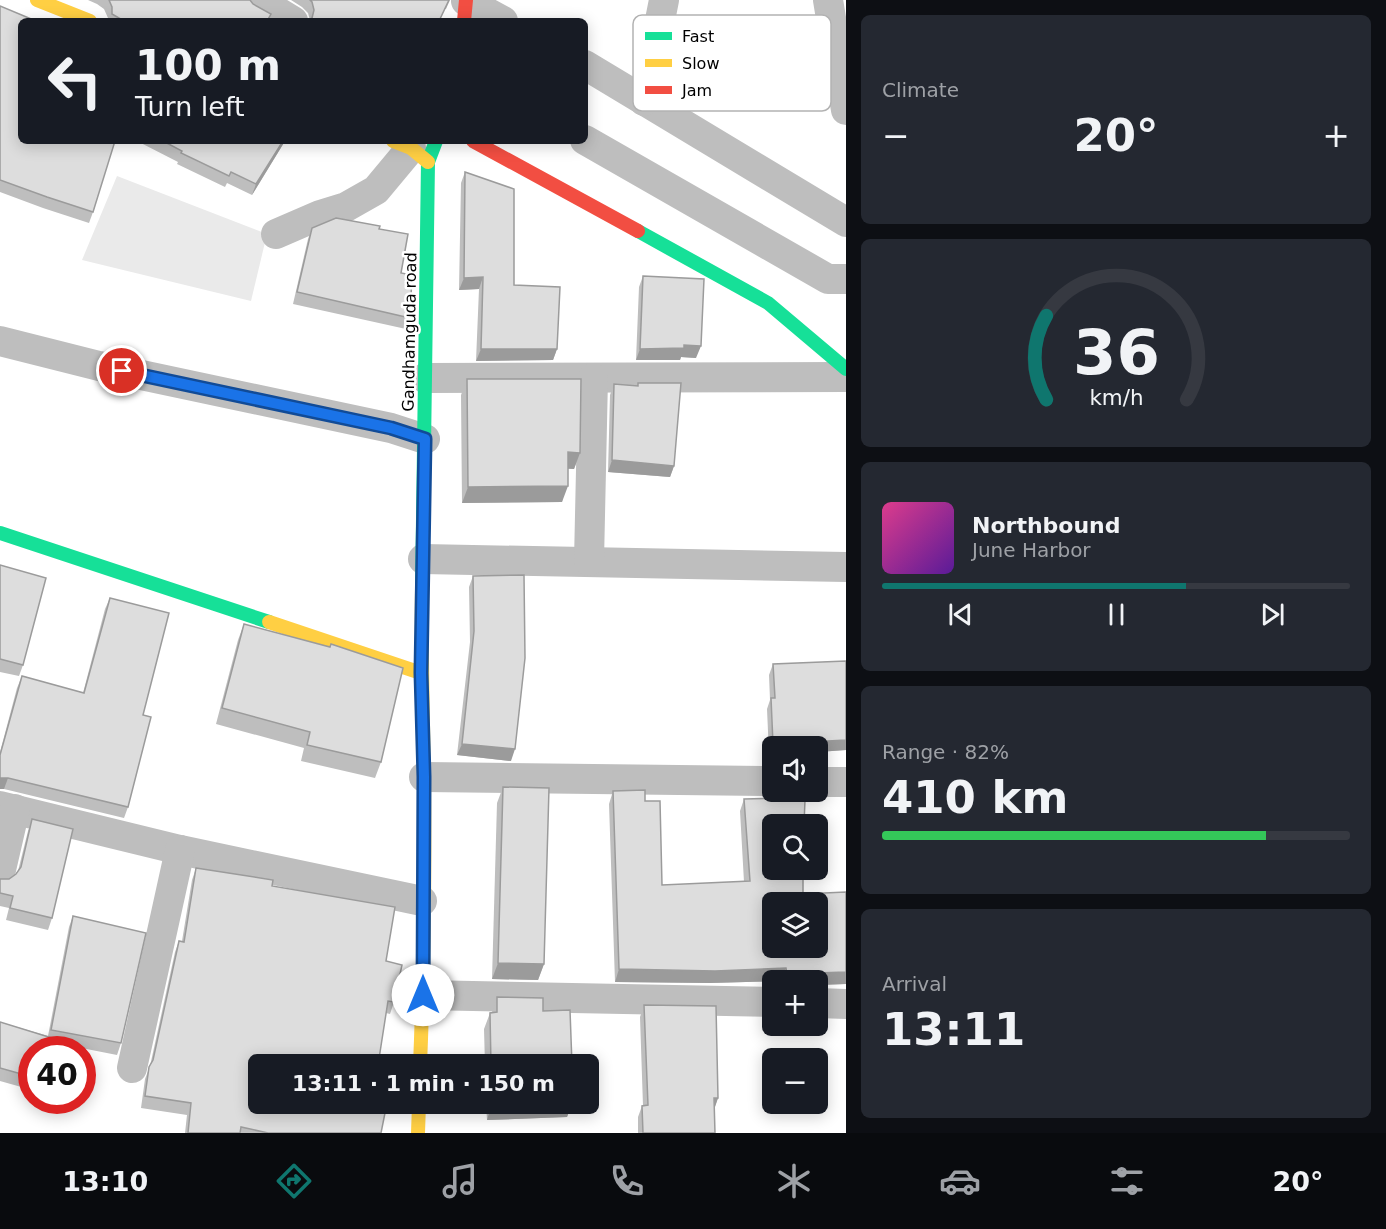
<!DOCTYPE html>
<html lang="en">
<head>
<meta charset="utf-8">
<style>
	body { margin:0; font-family:"DejaVu Sans",sans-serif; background:#242831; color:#f1f3f6; height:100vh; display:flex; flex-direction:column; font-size:22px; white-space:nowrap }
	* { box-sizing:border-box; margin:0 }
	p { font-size:20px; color:#9ea1a6 }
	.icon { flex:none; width:33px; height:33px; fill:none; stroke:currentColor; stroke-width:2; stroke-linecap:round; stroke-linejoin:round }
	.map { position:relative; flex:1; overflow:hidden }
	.details { display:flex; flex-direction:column; gap:15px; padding:15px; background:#0d0f14; width:540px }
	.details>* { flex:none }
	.banner { position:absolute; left:18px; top:18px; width:570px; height:126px; border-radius:9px; box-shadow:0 3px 15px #0003; background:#171b24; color:#f1f3f6; overflow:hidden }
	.buttons { position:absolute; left:762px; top:736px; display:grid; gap:12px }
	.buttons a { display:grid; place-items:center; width:66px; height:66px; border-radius:9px; background:#171b24; box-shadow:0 3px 15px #0003; font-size:30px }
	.speed { position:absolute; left:18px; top:1036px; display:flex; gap:12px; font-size:30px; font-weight:700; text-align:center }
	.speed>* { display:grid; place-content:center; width:78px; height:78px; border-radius:50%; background:#171b24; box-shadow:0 3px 15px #0003; line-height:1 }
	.speed .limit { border:9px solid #d22; background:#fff; color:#111 }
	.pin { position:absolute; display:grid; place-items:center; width:51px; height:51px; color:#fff; margin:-26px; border:3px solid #fff; border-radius:50%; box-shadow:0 2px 6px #0007 }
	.me { position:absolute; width:66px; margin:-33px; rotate:0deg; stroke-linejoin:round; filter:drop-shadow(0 0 4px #0008) }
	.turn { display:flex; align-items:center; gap:21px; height:126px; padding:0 18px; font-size:27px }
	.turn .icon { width:78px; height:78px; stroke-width:2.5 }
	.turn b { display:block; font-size:42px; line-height:51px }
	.big { font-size:45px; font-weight:700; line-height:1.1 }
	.details .widget { flex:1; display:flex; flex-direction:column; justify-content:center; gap:9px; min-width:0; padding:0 21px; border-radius:9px; background:#242831 }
	.details .dial { align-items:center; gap:0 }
	.dial svg { height:156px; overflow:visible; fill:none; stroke:#363941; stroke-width:7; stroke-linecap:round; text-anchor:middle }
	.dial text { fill:#f1f3f6; stroke:none }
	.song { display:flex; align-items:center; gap:18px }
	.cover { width:72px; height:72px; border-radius:9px; background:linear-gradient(135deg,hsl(330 70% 55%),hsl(270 70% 35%)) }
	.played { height:6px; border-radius:3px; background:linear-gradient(90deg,#0f766e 65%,#363941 65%) }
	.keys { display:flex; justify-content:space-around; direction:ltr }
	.heat { display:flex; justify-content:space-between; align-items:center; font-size:33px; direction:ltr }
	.charge { height:9px; border-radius:4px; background:linear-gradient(90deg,#34c759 82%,#363941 0) }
	.trip { position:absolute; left:248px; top:1054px; width:351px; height:60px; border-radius:9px; background:#171b24; box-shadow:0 3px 15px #0003; font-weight:700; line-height:60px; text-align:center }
	.menu { display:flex; height:96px; justify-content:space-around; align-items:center; background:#090b0e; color:#9ea1a6 }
	.menu .icon { width:42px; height:42px }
	.menu .selected { color:#0f766e }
	.menu b { font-size:27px; color:#f1f3f6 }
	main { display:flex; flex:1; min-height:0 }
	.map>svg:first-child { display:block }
	.green { fill:#eaeaea }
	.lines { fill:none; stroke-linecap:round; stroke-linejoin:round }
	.street { stroke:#bebebe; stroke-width:30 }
	.fast { stroke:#16e098; stroke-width:14 }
	.slow { stroke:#ffcf43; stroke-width:14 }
	.jam { stroke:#f24e42; stroke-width:14 }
	.wall { fill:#bebebe }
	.shaded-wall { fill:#9b9b9b }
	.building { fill:#ddd; stroke:#9b9b9b; stroke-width:1.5; fill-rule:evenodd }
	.route-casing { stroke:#114b97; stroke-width:15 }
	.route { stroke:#1a73e8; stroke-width:10 }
	.labels { text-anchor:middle; stroke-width:5; stroke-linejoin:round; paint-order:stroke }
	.street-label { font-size:16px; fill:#000; stroke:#fff }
	.key { fill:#fff; stroke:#b2b2b2; stroke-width:1.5 }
	.key-label { font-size:16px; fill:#000 }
</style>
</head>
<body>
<main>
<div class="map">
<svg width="846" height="1133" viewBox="0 0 846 1133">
	<rect width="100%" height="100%" fill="#fff"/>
	<polygon class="green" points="117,176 267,234 251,301 82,260"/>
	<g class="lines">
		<g class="street">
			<polyline points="258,0 293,21"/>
			<polyline points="828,0 846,110"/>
			<polyline points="466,1 503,21"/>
			<polyline points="585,65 846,222"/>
			<polyline points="644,101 664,0"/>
			<polyline points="585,140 828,279 846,279"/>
			<polyline points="276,234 320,215 346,207 376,190 411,148"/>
			<polyline points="0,341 99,366 391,428 425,439"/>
			<polyline points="425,378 846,377"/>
			<polyline points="423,559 846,567"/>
			<polyline points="589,561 593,378"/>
			<polyline points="424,777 772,781"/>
			<polyline points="818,782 846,782"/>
			<polyline points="0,806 180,850 422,901"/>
			<polyline points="0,874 15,809"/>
			<polyline points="423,995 772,1002"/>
			<polyline points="818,1003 846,1004"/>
			<polyline points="132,1068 180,850"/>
		</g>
		<g class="fast">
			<polyline points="638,231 768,303 846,369"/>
			<polyline points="0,533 269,622"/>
			<polyline points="422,590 428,162 436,141"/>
		</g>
		<g class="slow">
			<polyline points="37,0 90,21"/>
			<polyline points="393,141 411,148 428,162"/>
			<polyline points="269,622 421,673"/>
			<path d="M420,1065C424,969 425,873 424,778C423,715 421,653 422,590"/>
			<polyline points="418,1133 419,1104"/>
		</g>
		<g class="jam">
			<polyline points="464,21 466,0"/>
			<polyline points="473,141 638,231"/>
		</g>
	</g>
	<g class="wall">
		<polygon points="88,0 250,0 268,21 108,21 108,18 104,9 97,4"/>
		<polygon points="291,0 450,0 446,9 310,20 308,13 302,7"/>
		<polygon points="0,6 93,212 89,223 43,208 0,192"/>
		<polygon points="137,141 285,141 252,195 227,183 225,187 177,164 178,162"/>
		<polygon points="465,172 514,285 557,349 553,360 476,361 479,289 459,290 461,183"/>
		<polygon points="312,228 379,229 401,273 410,318 406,329 293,304 308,239"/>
		<polygon points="643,276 696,358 681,357 680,360 636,360 639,287"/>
		<polygon points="467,379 580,453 574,469 568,469 562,502 462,503 461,395"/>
		<polygon points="638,383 674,466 670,477 608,472 610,395 614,384 637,386"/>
		<polygon points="0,565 23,665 19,676 0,672"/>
		<polygon points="473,576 511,761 457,755 470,642 469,587"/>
		<polygon points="110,598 143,715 128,807 124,818 4,789 0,789 0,752 17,688 22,676 83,693 105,609"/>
		<polygon points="244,624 381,762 375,778 301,761 304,748 216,724 238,640"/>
		<polygon points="846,661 846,750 818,752 818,747 769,754 767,709 770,700 769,675 773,664"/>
		<polygon points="503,787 544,964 538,980 492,979 497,803"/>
		<polygon points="613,791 645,801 662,885 744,882 740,811 744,799 803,894 846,984 818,985 818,981 782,981 710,983 615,982 609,804"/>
		<polygon points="32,819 52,918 48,930 6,920 9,908 0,906 0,879 9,879 16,874 18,871 28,831"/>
		<polygon points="196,868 272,886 386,961 394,1002 390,1014 386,1013 370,1109 381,1133 185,1133 187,1115 141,1108 145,1079 150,1066 175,952 179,941 182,941 192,880"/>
		<polygon points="73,916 121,1043 117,1055 51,1042 32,1050 32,1090 0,1081 0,1022 48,1036 69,927"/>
		<polygon points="497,997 543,1011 572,1065 485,1065 484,1029 490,1013 492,1012"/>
		<polygon points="644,1005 718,1098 714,1109 715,1133 638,1133 638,1117 642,1106 643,1106 640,1017"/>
		<polygon points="486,1104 572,1104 567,1117 487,1120"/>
	</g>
	<g class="shaded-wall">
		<polygon points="283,141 285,141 252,195 256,184"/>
		<polygon points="483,277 479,289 459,290 464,278"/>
		<polygon points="684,345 701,346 696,358 681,357 680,360 636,360 640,349"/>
		<polygon points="481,349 557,349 553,360 476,361"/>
		<polygon points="568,452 580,453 574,469 562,468"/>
		<polygon points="612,460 674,466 670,477 608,472"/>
		<polygon points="568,486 562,502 462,503 468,487"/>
		<polygon points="846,740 846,750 818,752 818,747 772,747 772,754 769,754 773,744"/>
		<polygon points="462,744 515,749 511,761 457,755"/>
		<polygon points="0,778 8,778 4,789 0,789"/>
		<polygon points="498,963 544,964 538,980 492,979"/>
		<polygon points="786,968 782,981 710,983 615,982 619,969"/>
		<polygon points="846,972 846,984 818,985 818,981 784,981 787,974"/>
		<polygon points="714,1098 718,1098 714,1110"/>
		<polygon points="492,1104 572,1104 567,1117 487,1120"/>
	</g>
	<g class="building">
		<polygon points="109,0 250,0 253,4 271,14 267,21 124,21 112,14 112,7"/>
		<polygon points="310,0 449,0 439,21 309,21 312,18 314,10 312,2"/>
		<polygon points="0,6 36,21 21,21 21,141 115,141 93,212 47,197 0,180"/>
		<polygon points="163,141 283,141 256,184 231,172 229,176 181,153 182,151"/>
		<polygon points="465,172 514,189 514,285 560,287 557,349 481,349 483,277 464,278"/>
		<polygon points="336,218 380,226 379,229 408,234 401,273 412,275 410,318 297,292 312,228"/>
		<polygon points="643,276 704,279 701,346 684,345 684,348 640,349"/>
		<polygon points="467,379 581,379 580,453 568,452 568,486 468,487"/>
		<polygon points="638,383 681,383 674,466 612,460 614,384 638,386"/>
		<polygon points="0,565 46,578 23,665 0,659"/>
		<polygon points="524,575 525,658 515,749 462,744 474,631 473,576"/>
		<polygon points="110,598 169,613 143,715 151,717 128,807 8,778 0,778 0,755 22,676 84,693"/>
		<polygon points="244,624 330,647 331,644 403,668 381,762 307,745 310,732 222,708"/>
		<polygon points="846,661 846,740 773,744 771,698 775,698 773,664"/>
		<polygon points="503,787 549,788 544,964 498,963"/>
		<path d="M645,790V801H660L662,885L750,881L744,799L788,798L805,800L804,825H772V870H803V894L846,892V972L787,974L786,968L715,971L619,969L613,791ZM772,903H818V948H772Z"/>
		<polygon points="32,819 73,829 52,918 10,908 13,896 0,893 0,879 9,879 16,874 21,867"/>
		<polygon points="196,868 273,880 272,886 395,907 386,961 402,965 394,1002 388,1001 378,1065 258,1065 258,1104 371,1104 370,1109 385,1113 381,1133 268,1133 241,1127 240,1133 188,1133 191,1103 145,1096 149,1067 153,1060 179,941 184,942"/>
		<polygon points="73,916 146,933 121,1043 51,1030"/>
		<polygon points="497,997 543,998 543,1011 570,1010 572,1065 491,1065 490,1013 497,1012"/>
		<polygon points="644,1005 716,1006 718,1098 714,1098 715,1133 643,1133 642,1106 648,1105"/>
		<polygon points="0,1022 52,1038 49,1050 32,1050 32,1077 0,1068"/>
	</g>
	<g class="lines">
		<defs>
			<polyline id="route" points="122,371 391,428 425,439 421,673 424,777 423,995"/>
		</defs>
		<use href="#route" class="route-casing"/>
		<use href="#route" class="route"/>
	</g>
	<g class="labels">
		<g class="street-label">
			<text transform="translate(409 332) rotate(-89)" y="6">Gandhamguda road</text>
		</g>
	</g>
	<rect x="633" y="15" width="198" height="96" rx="9" class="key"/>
	<rect x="645" y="32" width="27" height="8" fill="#16e098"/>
	<rect x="645" y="59" width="27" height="8" fill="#ffcf43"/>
	<rect x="645" y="86" width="27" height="8" fill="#f24e42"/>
	<g class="key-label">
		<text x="682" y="42">Fast</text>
		<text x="682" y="69">Slow</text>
		<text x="682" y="96">Jam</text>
	</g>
</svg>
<div class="buttons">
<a><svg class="icon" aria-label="sound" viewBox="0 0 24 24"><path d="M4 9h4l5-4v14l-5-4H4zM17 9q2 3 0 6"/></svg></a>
<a><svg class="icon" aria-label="search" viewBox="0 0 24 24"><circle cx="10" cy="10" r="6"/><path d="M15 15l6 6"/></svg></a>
<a><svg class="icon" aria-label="layers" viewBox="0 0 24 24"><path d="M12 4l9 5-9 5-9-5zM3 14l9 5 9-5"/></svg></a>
<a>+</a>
<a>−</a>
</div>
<div class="speed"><div class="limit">40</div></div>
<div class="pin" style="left:122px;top:371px;background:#d93025"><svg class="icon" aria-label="arrive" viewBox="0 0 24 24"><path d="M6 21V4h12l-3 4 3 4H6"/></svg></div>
<svg class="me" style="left:423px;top:995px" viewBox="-20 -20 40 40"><circle r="19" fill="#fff"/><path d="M0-13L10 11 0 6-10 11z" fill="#1a73e8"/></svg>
<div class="trip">13:11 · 1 min · 150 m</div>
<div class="banner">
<div class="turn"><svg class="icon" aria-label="left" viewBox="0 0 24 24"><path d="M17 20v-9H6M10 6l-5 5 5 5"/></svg><div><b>100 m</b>Turn left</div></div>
</div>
</div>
<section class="details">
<div class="widget"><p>Climate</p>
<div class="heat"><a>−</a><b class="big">20°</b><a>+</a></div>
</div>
<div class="widget dial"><svg viewBox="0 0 100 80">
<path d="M14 69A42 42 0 1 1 86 69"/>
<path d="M14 69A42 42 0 0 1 14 26" stroke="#0f766e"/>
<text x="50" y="56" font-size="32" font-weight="700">36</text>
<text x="50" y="72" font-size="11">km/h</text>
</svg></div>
<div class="widget">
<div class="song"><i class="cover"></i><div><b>Northbound</b><p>June Harbor</p></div></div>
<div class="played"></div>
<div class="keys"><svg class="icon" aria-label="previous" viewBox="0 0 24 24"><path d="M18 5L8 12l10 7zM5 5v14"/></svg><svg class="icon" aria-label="pause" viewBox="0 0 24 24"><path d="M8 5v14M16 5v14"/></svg><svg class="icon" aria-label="next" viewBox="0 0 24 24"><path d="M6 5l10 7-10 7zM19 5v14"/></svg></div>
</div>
<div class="widget"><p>Range · 82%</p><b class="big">410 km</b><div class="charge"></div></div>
<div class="widget"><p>Arrival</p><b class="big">13:11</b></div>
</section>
</main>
<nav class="menu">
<b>13:10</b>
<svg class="icon selected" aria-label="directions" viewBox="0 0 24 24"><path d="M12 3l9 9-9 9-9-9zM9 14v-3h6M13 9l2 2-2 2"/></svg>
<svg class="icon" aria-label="music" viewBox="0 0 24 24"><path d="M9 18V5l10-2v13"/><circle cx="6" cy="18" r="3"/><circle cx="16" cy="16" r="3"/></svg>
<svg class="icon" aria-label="phone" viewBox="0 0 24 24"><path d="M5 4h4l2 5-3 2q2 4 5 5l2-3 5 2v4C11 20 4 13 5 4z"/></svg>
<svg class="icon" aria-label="climate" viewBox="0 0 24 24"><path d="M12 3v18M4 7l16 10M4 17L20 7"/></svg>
<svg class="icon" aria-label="car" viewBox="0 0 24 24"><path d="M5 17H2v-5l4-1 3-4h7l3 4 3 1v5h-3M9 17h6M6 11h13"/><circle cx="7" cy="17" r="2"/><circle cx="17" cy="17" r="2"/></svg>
<svg class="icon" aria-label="filters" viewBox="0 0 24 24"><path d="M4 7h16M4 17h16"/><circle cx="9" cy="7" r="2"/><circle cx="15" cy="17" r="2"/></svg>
<b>20°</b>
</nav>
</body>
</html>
